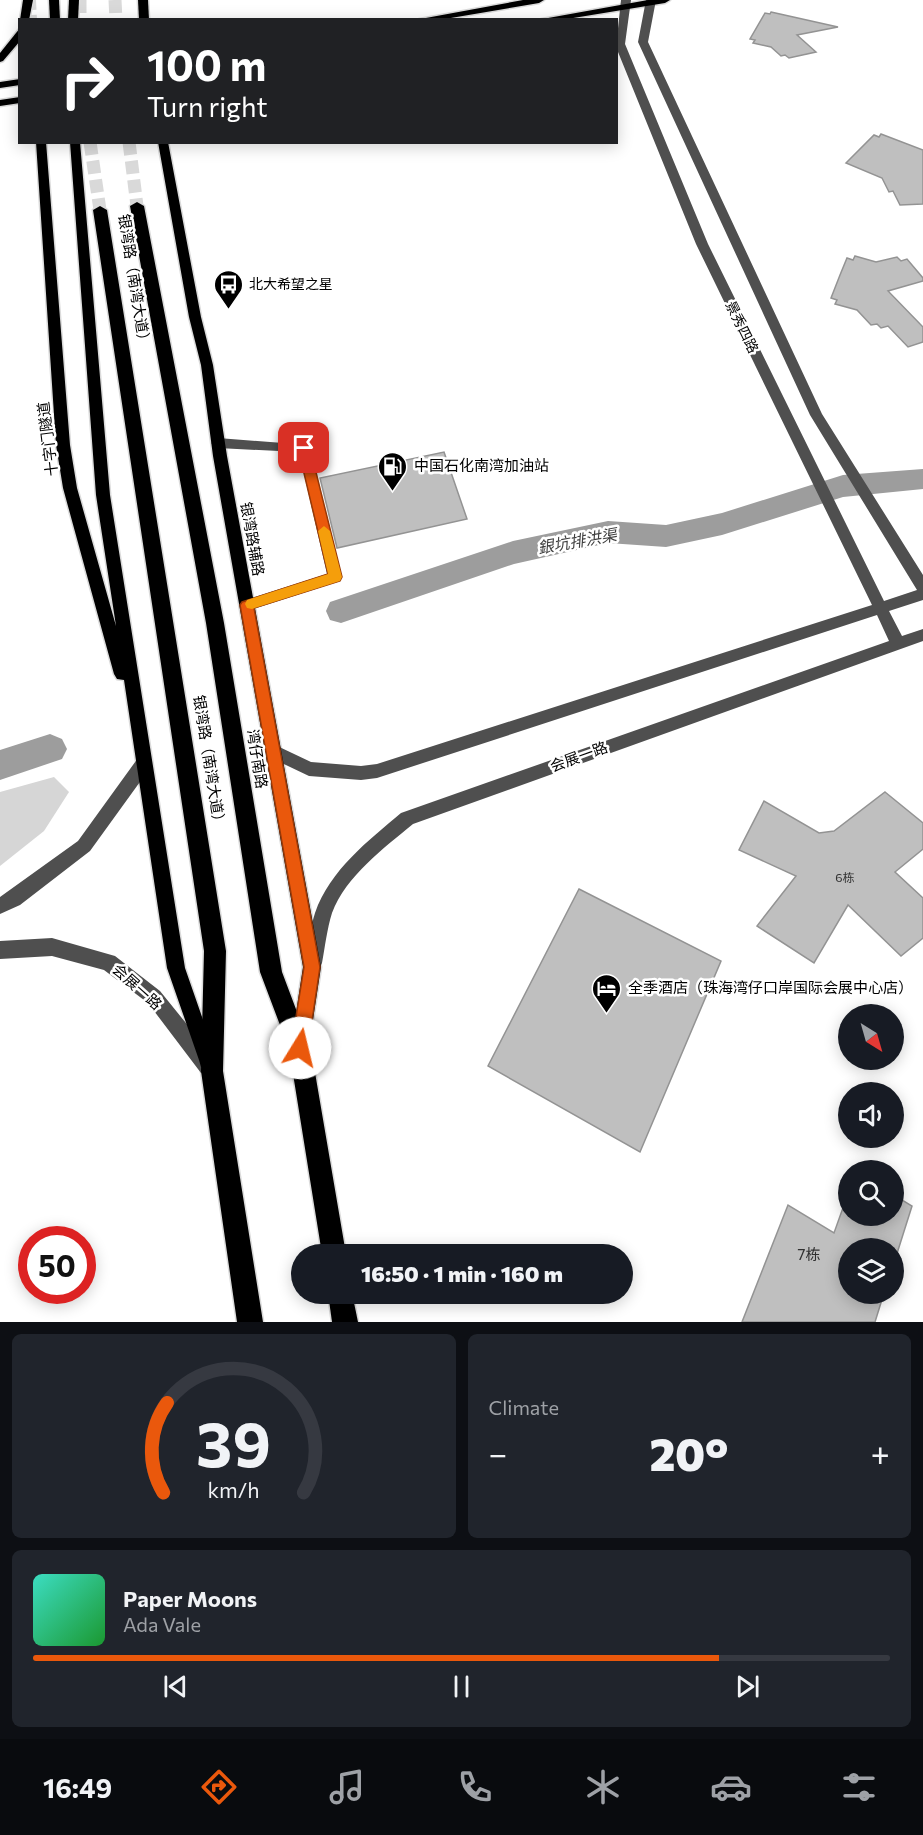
<!DOCTYPE html>
<html lang="en">
<head>
<meta charset="utf-8">
<style>
	body { margin:0; font-family:Commissioner,"Noto Sans SC",sans-serif; background:#20242c; color:#f1f3f6; height:100vh; display:flex; flex-direction:column; font-size:22px; white-space:nowrap }
	* { box-sizing:border-box; margin:0 }
	p { font-size:20px; color:#9ea1a6 }
	.icon { flex:none; width:33px; height:33px; fill:none; stroke:currentColor; stroke-width:2; stroke-linecap:round; stroke-linejoin:round }
	.map { position:relative; height:1322px; overflow:hidden }
	.drawer { display:flex; flex-direction:column; gap:12px; padding:12px; background:#0d0f14; flex:1 }
	.drawer>* { flex:none }
	.guide { position:absolute; left:18px; top:18px; width:600px; height:126px; border-radius:0px; box-shadow:0 3px 15px #0003; background:#202124; color:#fff; overflow:hidden }
	.needle { width:39px; rotate:143deg }
	.controls { position:absolute; left:838px; top:1004px; display:grid; gap:12px }
	.controls a { display:grid; place-items:center; width:66px; height:66px; border-radius:50%; background:#171b24; box-shadow:0 3px 15px #0003; font-size:30px }
	.speed { position:absolute; left:18px; top:1226px; display:flex; gap:12px; font-size:30px; font-weight:700; text-align:center }
	.speed>* { display:grid; place-content:center; width:78px; height:78px; border-radius:50%; background:#171b24; box-shadow:0 3px 15px #0003; line-height:1 }
	.speed .limit { border:9px solid #d22; background:#fff; color:#111 }
	.pin { position:absolute; display:grid; place-items:center; width:51px; height:51px; color:#fff; margin:-26px; border-radius:12px; box-shadow:0 3px 9px #0006 }
	.me { position:absolute; width:66px; margin:-33px; rotate:9deg; stroke-linejoin:round; filter:drop-shadow(0 0 4px #0008) }
	.turn { display:flex; align-items:center; gap:21px; height:126px; padding:0 30px; font-size:27px }
	.turn .icon { width:78px; height:78px; stroke-width:2.5 }
	.turn b { display:block; font-size:42px; line-height:51px }
	.big { font-size:45px; font-weight:800; line-height:1.1 }
	.drawer .card { flex:1; display:flex; flex-direction:column; justify-content:center; gap:9px; min-width:0; padding:0 21px; border-radius:9px; background:#20242c }
	.drawer .dial { align-items:center; gap:0 }
	.dial svg { height:156px; overflow:visible; fill:none; stroke:#363941; stroke-width:7; stroke-linecap:round; text-anchor:middle }
	.dial text { fill:#f1f3f6; stroke:none }
	.song { display:flex; align-items:center; gap:18px }
	.cover { width:72px; height:72px; border-radius:9px; background:linear-gradient(135deg,hsl(170 70% 55%),hsl(130 70% 35%)) }
	.played { height:6px; border-radius:3px; background:linear-gradient(90deg,#ea580c 80%,#363941 80%) }
	.keys { display:flex; justify-content:space-around; direction:ltr }
	.heat { display:flex; justify-content:space-between; align-items:center; font-size:33px; direction:ltr }
	.drawer .tiles { flex:1; display:grid; gap:12px; grid-template-columns:1fr 1fr }
	.card:last-child { grid-column:span 2 }
	.trip { position:absolute; left:291px; top:1244px; width:342px; height:60px; border-radius:30px; background:#171b24; box-shadow:0 3px 15px #0003; font-weight:800; line-height:60px; text-align:center }
	.tab-bar { display:flex; height:96px; justify-content:space-around; align-items:center; background:#090b0e; color:#9ea1a6 }
	.tab-bar .icon { width:42px; height:42px }
	.tab-bar .active { color:#ea580c }
	.tab-bar b { font-size:27px; color:#f1f3f6 }
	.map>svg:first-child { display:block }
	.green { fill:#d6d6d6 }
	.lines { fill:none; stroke-linecap:round; stroke-linejoin:round }
	.canal { fill:#9d9d9d; fill-rule:evenodd }
	.building { fill:#bfbfbf; stroke:#939393; stroke-width:1.5 }
	.major-tunnel { stroke:#d9d9d9; stroke-width:10; stroke-dasharray:10 5; stroke-linecap:butt }
	.highway-tunnel { stroke:#d9d9d9; stroke-width:13; stroke-dasharray:13 6; stroke-linecap:butt }
	.major-casing { stroke:#dbdbdb; stroke-width:3 }
	.highway-casing { stroke:#dbdbdb; stroke-width:3 }
	.minor { fill:#4f4f4f; fill-rule:evenodd }
	.major { fill:#000; fill-rule:evenodd }
	.highway { fill:#000; fill-rule:evenodd }
	.route { fill:#ea580c; stroke:#983908; stroke-width:1.5 }
	.slow { fill:#f59e0b }
	.labels { text-anchor:middle; stroke-width:5; stroke-linejoin:round; paint-order:stroke }
	.number-label { font-size:12px; fill:#303030 }
	.far-poi-label { font-size:14px; fill:#000; stroke:#fff; text-anchor:start }
	.far-street-label { font-size:14px; fill:#000; stroke:#fff }
	.street-label { font-size:15px; fill:#000; stroke:#fff }
	.poi-label { font-size:15px; fill:#000; stroke:#fff; text-anchor:start }
	.near-number-label { font-size:15px; fill:#303030 }
	.water-label { font-size:16px; font-style:italic; fill:#3e3e3e; stroke:#fff }
</style>
</head>
<body>
<div class="map">
<svg width="923" height="1322" viewBox="0 0 923 1322">
	<rect width="100%" height="100%" fill="#fff"/>
	<polygon class="green" points="54,777 69,792 44,831 0,866 0,792"/>
	<g class="lines">
		<g class="canal">
			<polygon points="923,469 923,489 843,497 722,535 666,547 608,543 514,564 341,623 330,620 326,611 330,602 513,541 608,521 666,525 722,513 843,475"/>
			<polygon points="50,734 62,739 67,749 62,759 0,780 0,750"/>
		</g>
	</g>
	<g class="building">
		<polygon points="771,12 838,27 797,35 816,52 789,58 785,55 781,56 771,47 753,43 755,40 750,39 765,13 770,14"/>
		<polygon points="881,134 923,150 923,204 900,205 893,191 889,192 882,178 846,163 874,135 879,137"/>
		<polygon points="855,256 876,262 897,257 901,261 907,259 923,278 923,281 888,291 923,327 923,342 908,347 888,326 881,328 877,324 871,325 857,310 835,304 837,300 831,298 840,275 847,258 853,260"/>
		<polygon points="444,452 467,519 337,548 320,478"/>
		<polygon points="885,792 923,823 923,849 895,872 923,898 923,938 901,956 848,905 814,963 757,926 796,876 739,850 764,801 819,833 834,831"/>
		<polygon points="579,889 721,961 640,1152 488,1066"/>
		<polygon points="849,1191 849,1215 894,1215 894,1195 912,1206 894,1263 894,1248 849,1248 849,1293 884,1293 875,1322 742,1322 788,1205 834,1233"/>
	</g>
	<g class="lines">
		<polyline class="major-tunnel" points="31,0 32,20"/>
		<g class="highway-tunnel">
			<polyline points="80,0 80,20"/>
			<polyline points="115,0 116,20"/>
			<polyline points="90,142 100,210"/>
			<polyline points="129,142 137,206"/>
		</g>
		<defs>
			<g id="major">
				<polygon points="23,0 33,0 29,20 20,20"/>
				<polygon points="49,0 59,0 60,20 50,20"/>
				<polygon points="69,0 79,0 78,20 68,20"/>
				<polygon points="138,0 148,0 149,20 139,20"/>
				<polygon points="523,0 544,0 539,3 439,20 415,20"/>
				<polygon points="648,0 670,0 665,3 561,20 537,20"/>
				<polygon points="20,28 20,41 3,61 0,62 0,53"/>
				<polygon points="20,79 20,85 0,88 0,82"/>
				<polygon points="20,97 20,103 0,106 0,100"/>
				<polygon points="36,142 46,142 70,445 77,488 116,626 96,495 70,142 80,142 110,495 185,968 217,1060 215,1067 208,1069 201,1067 199,1060 167,968 124,680 117,679 114,674 63,488 56,445"/>
				<polygon points="158,142 168,142 201,317 213,365 227,456 321,967 309,1046 307,1053 300,1055 293,1053 291,1046 303,967 213,456 201,365 189,317"/>
			</g>
			<g id="highway">
				<polygon points="137,202 144,206 224,623 282,972 311,1049 346,1254 322,1254 289,1049 260,972 206,623 130,206"/>
				<polygon points="100,206 107,210 226,951 223,1071 263,1322 237,1322 201,1071 204,951 93,210"/>
				<polygon points="328,1293 352,1293 358,1322 332,1322"/>
			</g>
		</defs>
		<use href="#major" class="major-casing"/>
		<use href="#highway" class="highway-casing"/>
		<g class="minor">
			<path d="M621,0H631L625,44L708,244L884,601L917,590L810,415L638,42L646,0H656L648,42L822,414L923,575V600L889,611L902,636L923,629V641L413,824C384,848 346,876 332,913C327,929 325,947 322,963L319,969L313,972L307,969L304,963C308,947 310,929 315,913C330,870 368,841 401,813L889,641L877,615L377,778L361,780L309,776L267,756L265,751L267,746L273,744L311,762L361,766L377,764L872,605L696,244L616,47Z"/>
			<polygon points="218,438 309,445 342,577 340,581 247,611 242,609 240,605 242,601 327,574 299,452 218,448 211,443"/>
			<polygon points="144,756 150,758 152,763 150,768 90,851 20,905 0,914 0,897 78,841 138,758"/>
			<polygon points="52,938 115,956 160,991 215,1059 217,1066 215,1073 208,1075 201,1073 148,1003 104,970 52,956 0,959 0,941"/>
		</g>
		<use href="#major" class="major"/>
		<use href="#highway" class="highway"/>
	</g>
	<polygon class="route" points="304,444 310,448 342,577 340,581 254,608 320,967 308,1048 306,1054 300,1057 294,1054 291,1048 304,967 240,605 242,602 328,574 298,448"/>
	<polygon class="slow" points="324,526 330,531 342,577 340,581 252,609 247,608 245,604 247,600 328,574 318,531"/>
	<defs>
		<symbol id="bus-pin" viewBox="-11 -11 22 30"><path d="M0 17L-7.5 6A9.5 9.5 0 1 1 7.5 6Z" fill="#000" stroke="#fff"/><path d="M-5-6H5V4H4V6H2V4H-2V6H-4V4H-5ZM-3.5-4V0h7V-4ZM-3.5 1.2v1.5H-2V1.2ZM2 1.2v1.5H3.5V1.2Z" fill="#fff"/></symbol>
		<symbol id="fuel-pin" viewBox="-11 -11 22 30"><path d="M0 17L-7.5 6A9.5 9.5 0 1 1 7.5 6Z" fill="#000" stroke="#fff"/><path d="M-5.5-6h7V0h2V4h1.3V-2.5L3-4.5l.8-.8L6-3V5H2.5V1h-1V6h-7ZM-4.2-4.7v3.2H.2V-4.7Z" fill="#fff"/></symbol>
		<symbol id="hotel-pin" viewBox="-11 -11 22 30"><path d="M0 17L-7.5 6A9.5 9.5 0 1 1 7.5 6Z" fill="#000" stroke="#fff"/><path d="M-6-4.5h1.5V1H6V5H4.5V3h-9V5H-6ZM-4 0a1.8 1.8 0 1 1 3.6 0ZM.5 0V-2.5h3Q6-2.5 6 0Z" fill="#fff"/></symbol>
	</defs>
	<g fill-rule="evenodd">
		<use href="#bus-pin" x="212" y="268" width="33" height="45"/>
		<use href="#fuel-pin" x="376" y="450" width="33" height="45"/>
		<use href="#hotel-pin" x="590" y="972" width="33" height="45"/>
	</g>
	<g class="labels">
		<g class="number-label">
			<text x="845" y="882">6栋</text>
		</g>
		<g class="far-poi-label">
			<text x="249" y="289">北大希望之星</text>
		</g>
		<g class="far-street-label">
			<text transform="translate(742 327) rotate(64)" y="5">景秀四路</text>
		</g>
		<g class="street-label">
			<text transform="translate(134 281) rotate(81)" y="5">银湾路（南湾大道）</text>
			<text transform="translate(48 439) rotate(-97)" y="5">十字门隧道</text>
			<text transform="translate(252 539) rotate(80)" y="5">银湾路辅路</text>
			<text transform="translate(579 757) rotate(-20)" y="5">会展一路</text>
			<text transform="translate(257 759) rotate(81)" y="5">湾仔南路</text>
			<text transform="translate(209 762) rotate(81)" y="5">银湾路（南湾大道）</text>
			<text transform="translate(137 987) rotate(42)" y="5">会展一路</text>
		</g>
		<g class="poi-label">
			<text x="414" y="471">中国石化南湾加油站</text>
			<text x="628" y="993">全季酒店（珠海湾仔口岸国际会展中心店）</text>
		</g>
		<g class="near-number-label">
			<text x="809" y="1260">7栋</text>
		</g>
		<g class="water-label">
			<text transform="translate(577 541) rotate(-10)" y="6">銀坑排洪渠</text>
		</g>
	</g>
</svg>
<div class="controls">
<a><svg class="needle" viewBox="-14 -14 28 28"><path d="M0-13l5 13h-10z" fill="#e53935"/><path d="M0 13l5-13h-10z" fill="#9ea1a6"/></svg></a>
<a><svg class="icon" aria-label="sound" viewBox="0 0 24 24"><path d="M4 9h4l5-4v14l-5-4H4zM17 9q2 3 0 6"/></svg></a>
<a><svg class="icon" aria-label="search" viewBox="0 0 24 24"><circle cx="10" cy="10" r="6"/><path d="M15 15l6 6"/></svg></a>
<a><svg class="icon" aria-label="layers" viewBox="0 0 24 24"><path d="M12 4l9 5-9 5-9-5zM3 14l9 5 9-5"/></svg></a>
</div>
<div class="speed"><div class="limit">50</div></div>
<div class="pin" style="left:304px;top:448px;background:#d93025"><svg class="icon" aria-label="arrive" viewBox="0 0 24 24"><path d="M6 21V4h12l-3 4 3 4H6"/></svg></div>
<svg class="me" style="left:300px;top:1048px" viewBox="-20 -20 40 40"><circle r="19" fill="#fff"/><path d="M0-13L10 11 0 6-10 11z" fill="#ea580c"/></svg>
<div class="trip">16:50 · 1 min · 160 m</div>
<div class="guide">
<div class="turn"><svg class="icon" aria-label="right" viewBox="0 0 24 24"><path d="M7 20v-9h11M14 6l5 5-5 5"/></svg><div><b>100 m</b>Turn right</div></div>
</div>
</div>
<section class="drawer">
<div class="tiles">
<div class="card dial"><svg viewBox="0 0 100 80">
<path d="M14 69A42 42 0 1 1 86 69"/>
<path d="M14 69A42 42 0 0 1 16 23" stroke="#ea580c"/>
<text x="50" y="56" font-size="32" font-weight="700">39</text>
<text x="50" y="72" font-size="11">km/h</text>
</svg></div>
<div class="card"><p>Climate</p>
<div class="heat"><a>−</a><b class="big">20°</b><a>+</a></div>
</div>
<div class="card">
<div class="song"><i class="cover"></i><div><b>Paper Moons</b><p>Ada Vale</p></div></div>
<div class="played"></div>
<div class="keys"><svg class="icon" aria-label="previous" viewBox="0 0 24 24"><path d="M18 5L8 12l10 7zM5 5v14"/></svg><svg class="icon" aria-label="pause" viewBox="0 0 24 24"><path d="M8 5v14M16 5v14"/></svg><svg class="icon" aria-label="next" viewBox="0 0 24 24"><path d="M6 5l10 7-10 7zM19 5v14"/></svg></div>
</div>
</div>
</section>
<nav class="tab-bar">
<b>16:49</b>
<svg class="icon active" aria-label="directions" viewBox="0 0 24 24"><path d="M12 3l9 9-9 9-9-9zM9 14v-3h6M13 9l2 2-2 2"/></svg>
<svg class="icon" aria-label="music" viewBox="0 0 24 24"><path d="M9 18V5l10-2v13"/><circle cx="6" cy="18" r="3"/><circle cx="16" cy="16" r="3"/></svg>
<svg class="icon" aria-label="phone" viewBox="0 0 24 24"><path d="M5 4h4l2 5-3 2q2 4 5 5l2-3 5 2v4C11 20 4 13 5 4z"/></svg>
<svg class="icon" aria-label="climate" viewBox="0 0 24 24"><path d="M12 3v18M4 7l16 10M4 17L20 7"/></svg>
<svg class="icon" aria-label="car" viewBox="0 0 24 24"><path d="M5 17H2v-5l4-1 3-4h7l3 4 3 1v5h-3M9 17h6M6 11h13"/><circle cx="7" cy="17" r="2"/><circle cx="17" cy="17" r="2"/></svg>
<svg class="icon" aria-label="filters" viewBox="0 0 24 24"><path d="M4 7h16M4 17h16"/><circle cx="9" cy="7" r="2"/><circle cx="15" cy="17" r="2"/></svg>
</nav>
</body>
</html>
